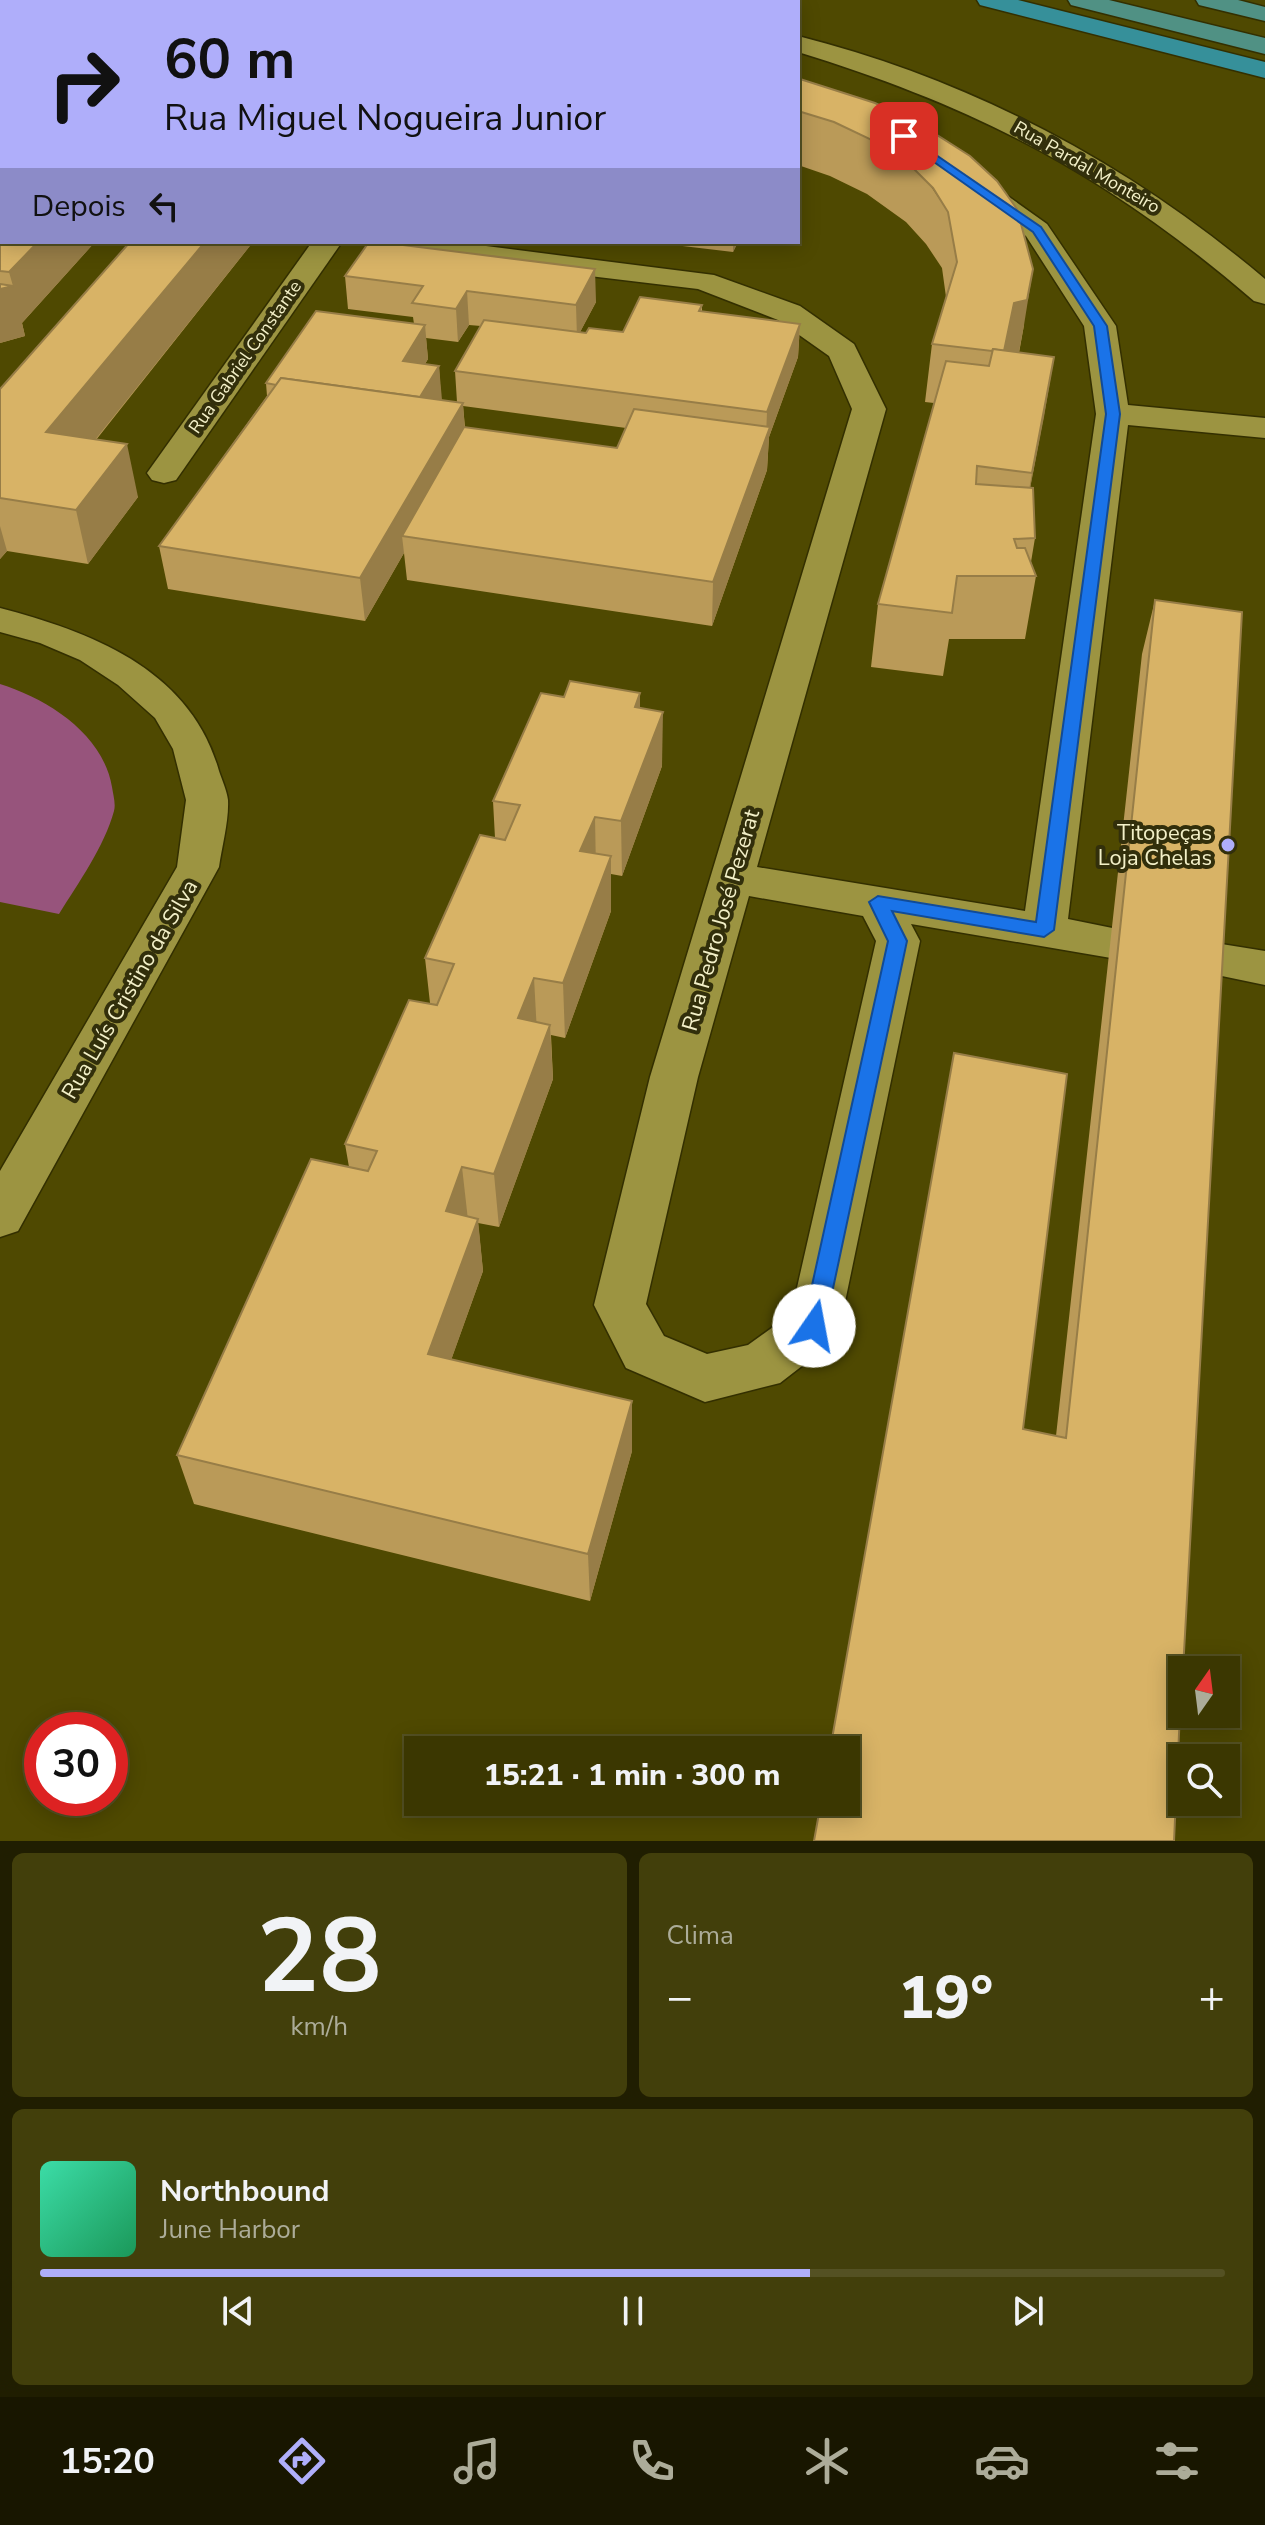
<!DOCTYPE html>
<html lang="pt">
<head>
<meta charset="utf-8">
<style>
	body { margin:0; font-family:"Nunito Sans",sans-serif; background:#423f0b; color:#f1f3f6; height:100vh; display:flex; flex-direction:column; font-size:30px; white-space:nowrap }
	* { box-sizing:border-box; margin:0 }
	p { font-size:26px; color:#acac99 }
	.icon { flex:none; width:44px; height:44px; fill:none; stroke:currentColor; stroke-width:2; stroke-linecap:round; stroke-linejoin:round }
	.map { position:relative; height:1841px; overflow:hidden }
	.side { display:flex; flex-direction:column; gap:12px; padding:12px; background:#201e01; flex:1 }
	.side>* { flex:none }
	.top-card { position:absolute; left:0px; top:0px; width:800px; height:244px; box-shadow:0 4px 20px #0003,0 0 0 2px #545123; background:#afaefa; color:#111; overflow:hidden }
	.needle { width:52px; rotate:14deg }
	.fabs { position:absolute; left:1168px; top:1656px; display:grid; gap:16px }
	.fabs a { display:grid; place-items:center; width:72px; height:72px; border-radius:0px; background:#3b3701; box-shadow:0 4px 20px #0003,0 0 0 2px #545123; font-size:40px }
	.speed { position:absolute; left:24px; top:1712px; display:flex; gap:16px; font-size:40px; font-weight:700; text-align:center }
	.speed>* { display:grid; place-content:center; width:104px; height:104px; border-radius:50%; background:#3b3701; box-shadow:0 4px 20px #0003,0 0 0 2px #545123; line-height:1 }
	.speed .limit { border:12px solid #d22; background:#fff; color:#111 }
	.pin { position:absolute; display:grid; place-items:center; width:68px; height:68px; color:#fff; margin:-34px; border-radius:16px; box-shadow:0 4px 12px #0006 }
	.me { position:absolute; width:88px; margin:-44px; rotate:12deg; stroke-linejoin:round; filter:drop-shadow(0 0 6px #0008) }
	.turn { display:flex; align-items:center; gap:28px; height:168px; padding:0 32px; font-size:36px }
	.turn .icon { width:104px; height:104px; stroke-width:2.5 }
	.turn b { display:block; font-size:56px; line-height:68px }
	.then { display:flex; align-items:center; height:76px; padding:0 32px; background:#0003; gap:16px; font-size:30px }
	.big { font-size:60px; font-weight:800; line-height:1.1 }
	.side .card { flex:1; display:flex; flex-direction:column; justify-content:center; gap:12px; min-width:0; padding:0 28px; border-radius:12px; background:#423f0b }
	.side .dial { align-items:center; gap:0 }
	.dial b { font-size:104px; line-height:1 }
	.song { display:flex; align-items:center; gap:24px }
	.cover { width:96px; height:96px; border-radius:12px; background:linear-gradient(135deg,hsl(160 70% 55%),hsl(150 70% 35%)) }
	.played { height:8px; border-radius:4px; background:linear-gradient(90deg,#afaefa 65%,#545123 65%) }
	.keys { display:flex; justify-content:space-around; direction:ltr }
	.heat { display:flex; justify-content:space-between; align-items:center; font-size:44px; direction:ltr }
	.side .tiles { flex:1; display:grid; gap:12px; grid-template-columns:1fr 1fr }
	.card:last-child { grid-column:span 2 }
	.trip { position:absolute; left:404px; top:1736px; width:456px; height:80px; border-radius:0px; background:#3b3701; box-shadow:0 4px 20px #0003,0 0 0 2px #545123; font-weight:800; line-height:80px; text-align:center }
	.menu { display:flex; height:128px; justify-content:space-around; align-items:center; background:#181600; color:#acac99 }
	.menu .icon { width:56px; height:56px }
	.menu .selected { color:#afaefa }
	.menu b { font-size:36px; color:#f1f3f6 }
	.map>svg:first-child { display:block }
	.green { fill:#97547c }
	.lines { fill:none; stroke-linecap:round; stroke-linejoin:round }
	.minor-casing { stroke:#332f00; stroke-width:3 }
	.tertiary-casing { stroke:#332f00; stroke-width:3 }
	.primary-casing { stroke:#332f00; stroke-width:3 }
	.trunk-casing { stroke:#332f00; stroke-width:3 }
	.minor { fill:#9c9441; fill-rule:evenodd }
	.tertiary { fill:#9c9441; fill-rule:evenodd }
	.primary { fill:#509184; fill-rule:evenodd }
	.trunk { fill:#36909a; fill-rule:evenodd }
	.wall { fill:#ba9a58; fill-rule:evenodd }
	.shaded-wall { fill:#977d47 }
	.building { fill:#d8b366; stroke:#977d47; stroke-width:2 }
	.route { fill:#1a73e8; stroke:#114b97; stroke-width:2 }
	.poi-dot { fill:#afaefa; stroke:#322f0b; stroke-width:3 }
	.labels { text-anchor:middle; stroke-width:8; stroke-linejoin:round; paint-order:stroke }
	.far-street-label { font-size:18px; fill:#f3f0c8; stroke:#322f0b }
	.poi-label { font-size:22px; fill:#f3f0c8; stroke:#322f0b; text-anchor:end }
	.street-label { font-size:22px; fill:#f3f0c8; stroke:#322f0b }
</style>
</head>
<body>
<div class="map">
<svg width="1265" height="1841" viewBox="0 0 1265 1841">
	<rect width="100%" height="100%" fill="#4f4901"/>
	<path class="green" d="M0,684C48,699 103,734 112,787C113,794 116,804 114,811C104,847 79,882 59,914L0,902Z"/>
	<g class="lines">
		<defs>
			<g id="minor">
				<path d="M971,175L981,177L1047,224L1116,326L1128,405L1265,418V438L1128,425L1068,919L1127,931L1133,942L1127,953L1111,958L911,924L920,941L840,1326L833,1342L780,1383L705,1402L626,1368L594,1305L650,1077L852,409L829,356L778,320L698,289L381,251L371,248L366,242H454L714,275L800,306L854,344L886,409L757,867L1025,911L1096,414L1084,326L1026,236L961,189L957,183L961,177ZM749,896L863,916L876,941L791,1314L748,1345L707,1354L664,1336L646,1304L698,1077Z"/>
				<polygon points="312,242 342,242 176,480 164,483 152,480 147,473"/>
				<path d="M0,608C92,632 191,670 219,771C222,780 227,791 228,800C229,821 222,846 219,867L18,1231L0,1237V1171L177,867L186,800L173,749L155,718L118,685L80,660L40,643L0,632Z"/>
				<polygon points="1209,942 1265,951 1265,985 1193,970 1187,958 1193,946"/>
			</g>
			<g id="tertiary">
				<polygon points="568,0 605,0 606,2 569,2"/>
				<path d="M798,36C972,80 1129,164 1265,279V304L1254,301C1110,177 981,108 798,52Z"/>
			</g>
			<g id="primary">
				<polygon points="1068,0 1109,0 1265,38 1265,54 1071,5"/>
				<polygon points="1196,0 1238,0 1265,7 1265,21 1199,5"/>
			</g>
			<polygon id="trunk" points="977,0 1018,0 1265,62 1265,78 980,5"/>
		</defs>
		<use href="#minor" class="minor-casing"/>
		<use href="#tertiary" class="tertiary-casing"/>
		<use href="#primary" class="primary-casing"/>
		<use href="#trunk" class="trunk-casing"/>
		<use href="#minor" class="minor"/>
		<use href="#tertiary" class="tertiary"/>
		<use href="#primary" class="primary"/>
		<use href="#trunk" class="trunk"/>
	</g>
	<g class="wall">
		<polygon points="798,81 875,103 1024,325 1019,353 1054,357 1030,488 1035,538 1031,562 1036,576 1025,639 949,639 943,676 871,667 878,604 934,403 925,402 932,344 946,297 942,268 926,244 906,222 867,194 830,176 798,165"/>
		<polygon points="0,204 2,242 95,242 22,323 25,336 0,343"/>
		<polygon points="130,242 253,242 96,440 138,497 88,564 7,551 0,559 0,389"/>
		<polygon points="649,242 738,242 733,252"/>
		<path d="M345,276L596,302L580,332L586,333L623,332L702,305V312L800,324L798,357L769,437L767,470L712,626L407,580L404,553L365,621L168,589L159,546L267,396L266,383L414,324L413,317L348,309ZM469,325L481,326L455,371L457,402L441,400L439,366L425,364L428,359L426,338L458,342ZM463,406L626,428L617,448L465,427Z"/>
		<polygon points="1155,600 1183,1670 814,1841 1023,1429 1056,1436 1142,654"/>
		<polygon points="640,708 662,766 622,876 611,874 611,911 565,1038 551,1035 553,1079 499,1227 478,1223 483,1271 451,1360 632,1401 632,1451 590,1601 194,1504 177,1455 349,1167 345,1144 430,1003 425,958 495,838 493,801"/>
	</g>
	<g class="shaded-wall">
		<polygon points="269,0 282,0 282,2 267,2"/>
		<polygon points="38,242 95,242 22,323 25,336 0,343 0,289 13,286 9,272"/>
		<polygon points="205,242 253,242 59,485 46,432"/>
		<polygon points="733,242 738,242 733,252"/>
		<polygon points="595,269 596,302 577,338 576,305"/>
		<polygon points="1033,269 1024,325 1018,357 1004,353 1014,303"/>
		<polygon points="467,291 469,325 458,342 456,309"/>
		<polygon points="800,324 798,357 769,437 767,470 712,626 713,582 766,437 767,412"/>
		<polygon points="425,325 428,359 406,395 403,361"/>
		<polygon points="1054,357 1044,417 1021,535 1032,473"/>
		<polygon points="439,366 442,400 419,438 416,404"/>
		<polygon points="463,403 466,446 402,536 404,553 365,621 360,578"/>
		<polygon points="127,444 138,497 88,564 76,510"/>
		<polygon points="0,526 7,551 0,559"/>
		<polygon points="640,693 640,747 635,707"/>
		<polygon points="663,712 662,766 622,876 621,821"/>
		<polygon points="595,817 596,872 580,851"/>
		<polygon points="611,856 611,911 565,1038 563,983"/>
		<polygon points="534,978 537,1033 518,1018"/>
		<polygon points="550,1025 553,1079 499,1227 494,1174"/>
		<polygon points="462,1167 468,1220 446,1211"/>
		<polygon points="478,1219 483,1271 435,1405 428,1354"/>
		<polygon points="632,1401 632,1451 590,1601 588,1554"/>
	</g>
	<g class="building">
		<polygon points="206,0 269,0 267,2 204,2"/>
		<polygon points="345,0 390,0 405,2 343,2"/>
		<polygon points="800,79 875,103 918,123 970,156 997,181 1017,209 1033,269 1027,300 1014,303 1004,351 993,349 992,351 932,344 957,262 948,212 933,188 912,167 872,140 834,122 798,111 798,81"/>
		<polygon points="2,202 2,242 38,242 9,272 0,271 0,204"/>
		<polygon points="130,242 205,242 46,432 127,444 76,510 0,498 0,389"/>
		<polygon points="369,242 379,242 595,269 576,305 467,291 456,309 412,303 423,286 345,276"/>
		<polygon points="0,284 13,286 0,289"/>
		<polygon points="640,297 702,305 699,311 800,324 767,412 455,371 484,320 586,333 589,328 623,332"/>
		<polygon points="316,311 425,325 403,361 439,366 420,397 281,378 276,385 266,383"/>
		<polygon points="993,349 1054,357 1032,473 977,466 976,484 1033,488 1035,538 1014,539 1017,548 1025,548 1036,576 957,576 952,613 878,604 946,361 989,366"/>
		<polygon points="281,378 463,403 360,578 159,546"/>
		<polygon points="634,409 770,427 713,582 402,536 464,427 617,448"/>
		<polygon points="1155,600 1242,612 1183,1670 1182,1670 1174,1841 814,1841 821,1802 846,1802 846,1750 830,1750 954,1053 1067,1074 1023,1429 1066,1438"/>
		<polygon points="570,681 640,693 635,707 663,712 621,821 595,817 580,851 611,856 563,983 534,978 518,1018 550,1025 494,1174 462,1167 446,1211 478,1219 428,1354 632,1401 588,1554 177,1455 311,1159 368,1171 377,1151 345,1144 409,1000 437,1005 454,964 425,958 480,835 505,840 520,805 493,801 541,693 564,697"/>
	</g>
	<polygon class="route" points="904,133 1041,227 1107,326 1120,414 1054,930 1044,937 892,911 907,941 825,1326 822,1332 814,1335 806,1332 803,1326 888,941 869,902 878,896 1036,922 1106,414 1094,326 1033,232 900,138 898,136"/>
	<circle class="poi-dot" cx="1228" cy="845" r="8"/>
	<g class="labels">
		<g class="far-street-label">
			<text transform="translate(1087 167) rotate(30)" y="6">Rua Pardal Monteiro</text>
			<text transform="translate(245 357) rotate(-55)" y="6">Rua Gabriel Constante</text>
		</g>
		<g class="poi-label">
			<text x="1212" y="840">Titopeças<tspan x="1212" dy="25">Loja Chelas</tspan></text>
		</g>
		<g class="street-label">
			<text transform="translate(720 920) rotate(-74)" y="8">Rua Pedro José Pezerat</text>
			<text transform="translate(129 989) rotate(-60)" y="8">Rua Luís Cristino da Silva</text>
		</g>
	</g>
</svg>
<div class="fabs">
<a><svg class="needle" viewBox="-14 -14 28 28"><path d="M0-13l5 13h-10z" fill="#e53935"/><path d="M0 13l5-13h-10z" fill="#acac99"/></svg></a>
<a><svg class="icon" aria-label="search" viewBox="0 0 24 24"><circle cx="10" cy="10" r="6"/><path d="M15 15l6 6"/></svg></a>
</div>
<div class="speed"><div class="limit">30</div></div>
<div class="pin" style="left:904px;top:136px;background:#d93025"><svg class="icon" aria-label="arrive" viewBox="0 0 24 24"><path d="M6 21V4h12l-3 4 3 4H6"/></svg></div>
<svg class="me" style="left:814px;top:1326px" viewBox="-20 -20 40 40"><circle r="19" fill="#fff"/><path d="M0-13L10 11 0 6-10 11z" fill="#1a73e8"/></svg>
<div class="trip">15:21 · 1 min · 300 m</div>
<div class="top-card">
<div class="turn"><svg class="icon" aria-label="right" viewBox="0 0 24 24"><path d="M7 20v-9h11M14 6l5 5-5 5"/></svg><div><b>60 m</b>Rua Miguel Nogueira Junior</div></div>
<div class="then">Depois<svg class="icon" aria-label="left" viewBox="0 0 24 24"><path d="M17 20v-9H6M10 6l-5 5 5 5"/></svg></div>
</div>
</div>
<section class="side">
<div class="tiles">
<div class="card dial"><b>28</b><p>km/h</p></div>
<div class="card"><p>Clima</p>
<div class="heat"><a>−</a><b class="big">19°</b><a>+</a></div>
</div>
<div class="card">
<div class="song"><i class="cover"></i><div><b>Northbound</b><p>June Harbor</p></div></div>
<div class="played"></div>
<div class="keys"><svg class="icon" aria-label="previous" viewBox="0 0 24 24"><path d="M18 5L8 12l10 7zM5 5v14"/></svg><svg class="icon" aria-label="pause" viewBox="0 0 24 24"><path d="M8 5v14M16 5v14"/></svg><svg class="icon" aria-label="next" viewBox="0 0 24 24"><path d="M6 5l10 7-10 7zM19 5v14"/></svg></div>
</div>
</div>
</section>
<nav class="menu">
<b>15:20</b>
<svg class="icon selected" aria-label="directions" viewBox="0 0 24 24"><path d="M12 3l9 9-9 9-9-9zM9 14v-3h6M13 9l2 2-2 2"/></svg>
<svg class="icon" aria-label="music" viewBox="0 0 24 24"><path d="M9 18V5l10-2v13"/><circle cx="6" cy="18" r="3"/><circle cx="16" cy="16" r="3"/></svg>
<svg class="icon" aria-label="phone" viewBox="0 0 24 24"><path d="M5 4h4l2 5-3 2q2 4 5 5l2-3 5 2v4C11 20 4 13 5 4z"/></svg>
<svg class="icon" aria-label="climate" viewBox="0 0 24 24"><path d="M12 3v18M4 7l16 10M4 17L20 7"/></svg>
<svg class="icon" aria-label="car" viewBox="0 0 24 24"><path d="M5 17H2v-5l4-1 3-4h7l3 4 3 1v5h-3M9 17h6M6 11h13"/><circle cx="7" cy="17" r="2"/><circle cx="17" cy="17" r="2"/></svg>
<svg class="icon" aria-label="filters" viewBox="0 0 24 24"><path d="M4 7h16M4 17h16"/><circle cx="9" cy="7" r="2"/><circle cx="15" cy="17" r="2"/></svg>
</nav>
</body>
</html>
